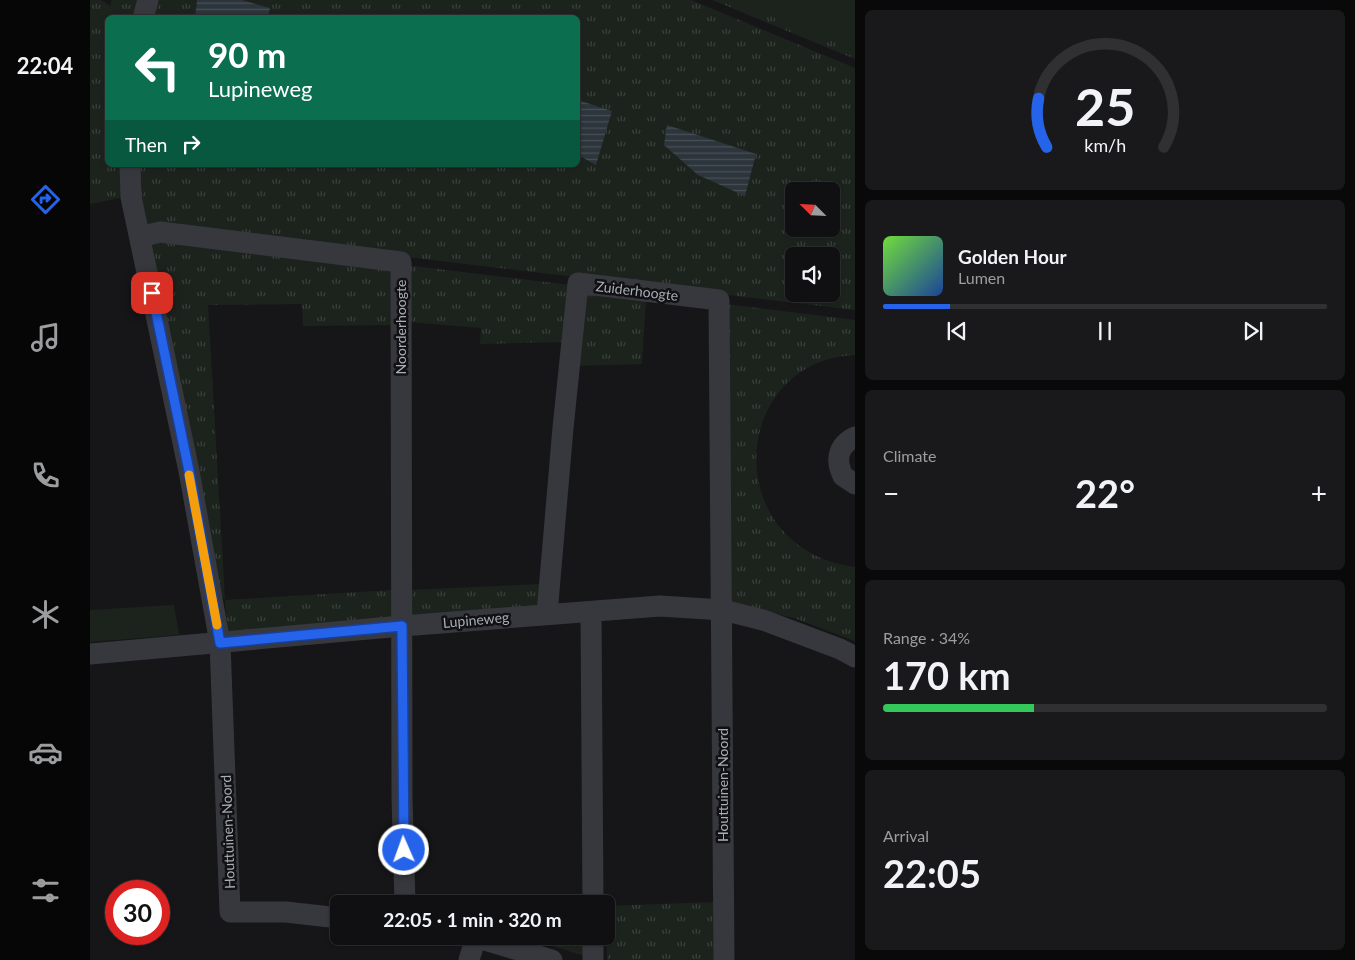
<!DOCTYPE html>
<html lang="en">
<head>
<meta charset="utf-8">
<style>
	body { margin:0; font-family:Lato,sans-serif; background:#19191b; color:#f1f3f6; height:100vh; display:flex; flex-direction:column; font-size:19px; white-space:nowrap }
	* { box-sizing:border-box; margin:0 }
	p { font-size:16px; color:#9c9d9f }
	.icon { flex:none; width:28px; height:28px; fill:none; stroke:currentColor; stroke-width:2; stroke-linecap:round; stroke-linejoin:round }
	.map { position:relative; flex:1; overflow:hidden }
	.details { display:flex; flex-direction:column; gap:10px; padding:10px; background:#09090a; width:500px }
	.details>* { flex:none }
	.banner { position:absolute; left:15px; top:15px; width:475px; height:152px; border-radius:8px; box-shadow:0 1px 4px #0004,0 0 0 1px #303032; background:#0b6e4f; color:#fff; overflow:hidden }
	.needle { width:32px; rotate:294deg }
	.fabs { position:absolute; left:695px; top:182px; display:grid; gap:10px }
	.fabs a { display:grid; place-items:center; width:55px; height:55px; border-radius:8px; background:#101012; box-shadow:0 1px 4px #0004,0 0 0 1px #303032; font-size:25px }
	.speed { position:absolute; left:15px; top:880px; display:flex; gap:10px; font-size:25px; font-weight:700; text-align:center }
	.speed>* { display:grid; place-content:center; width:65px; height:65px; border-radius:50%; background:#101012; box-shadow:0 1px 4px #0004,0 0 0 1px #303032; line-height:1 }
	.speed .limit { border:8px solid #d22; background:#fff; color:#111 }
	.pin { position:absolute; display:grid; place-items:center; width:42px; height:42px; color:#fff; margin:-21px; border-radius:10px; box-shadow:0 2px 8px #0006 }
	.me { position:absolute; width:55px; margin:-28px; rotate:358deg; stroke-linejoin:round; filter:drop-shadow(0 0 4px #0008) }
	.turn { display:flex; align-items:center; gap:18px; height:105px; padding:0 20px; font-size:22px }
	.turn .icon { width:65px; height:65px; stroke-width:2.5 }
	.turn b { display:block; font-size:35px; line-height:42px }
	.then { display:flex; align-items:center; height:48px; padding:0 20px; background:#0003; gap:10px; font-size:19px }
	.big { font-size:38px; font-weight:700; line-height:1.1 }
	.details .card { flex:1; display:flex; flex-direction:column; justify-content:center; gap:8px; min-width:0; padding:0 18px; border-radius:8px; background:#19191b }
	.details .dial { align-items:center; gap:0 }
	.dial svg { height:130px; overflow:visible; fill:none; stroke:#303032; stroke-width:7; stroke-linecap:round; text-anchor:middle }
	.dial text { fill:#f1f3f6; stroke:none }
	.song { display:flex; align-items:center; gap:15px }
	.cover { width:60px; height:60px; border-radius:8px; background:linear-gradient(135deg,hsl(100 70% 55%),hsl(220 70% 35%)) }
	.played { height:5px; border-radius:2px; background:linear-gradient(90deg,#2563eb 15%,#303032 15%) }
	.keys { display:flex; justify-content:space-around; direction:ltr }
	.heat { display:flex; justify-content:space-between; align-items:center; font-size:28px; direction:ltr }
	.charge { height:8px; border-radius:4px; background:linear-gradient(90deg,#34c759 34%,#303032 0) }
	.trip { position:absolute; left:240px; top:895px; width:285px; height:50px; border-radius:8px; background:#101012; box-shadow:0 1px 4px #0004,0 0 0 1px #303032; font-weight:700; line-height:50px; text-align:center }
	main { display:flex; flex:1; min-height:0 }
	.tab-bar { display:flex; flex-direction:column; width:90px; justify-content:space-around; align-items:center; background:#060607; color:#9c9d9f }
	.tab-bar .icon { width:35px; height:35px }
	.tab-bar .current { color:#2563eb }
	.tab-bar b { font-size:22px; color:#f1f3f6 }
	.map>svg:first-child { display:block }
	.grass { fill:url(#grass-tufts); fill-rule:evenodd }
	.park { fill:#1c231d }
	.water { fill:url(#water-rules) }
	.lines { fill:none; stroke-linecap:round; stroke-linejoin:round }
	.minor { stroke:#37383d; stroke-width:21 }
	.route-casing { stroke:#184099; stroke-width:12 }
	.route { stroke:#2563eb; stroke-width:9 }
	.slow { stroke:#f59e0b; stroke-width:9 }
	.labels { text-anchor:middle; stroke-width:5; stroke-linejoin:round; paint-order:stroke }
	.street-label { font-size:14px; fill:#a8adb8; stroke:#111113 }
</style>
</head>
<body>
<main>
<nav class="tab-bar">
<b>22:04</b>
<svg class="icon current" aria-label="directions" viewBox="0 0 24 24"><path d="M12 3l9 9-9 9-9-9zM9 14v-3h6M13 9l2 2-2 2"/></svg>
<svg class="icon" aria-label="music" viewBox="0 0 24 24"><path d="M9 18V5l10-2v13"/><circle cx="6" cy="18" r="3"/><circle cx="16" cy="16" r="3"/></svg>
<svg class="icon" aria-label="phone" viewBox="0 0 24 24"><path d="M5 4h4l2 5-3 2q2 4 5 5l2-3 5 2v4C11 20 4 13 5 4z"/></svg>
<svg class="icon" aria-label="climate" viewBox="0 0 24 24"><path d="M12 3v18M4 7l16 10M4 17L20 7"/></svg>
<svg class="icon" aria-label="car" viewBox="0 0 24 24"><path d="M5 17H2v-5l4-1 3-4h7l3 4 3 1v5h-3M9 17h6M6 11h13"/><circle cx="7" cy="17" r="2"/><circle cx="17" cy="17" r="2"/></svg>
<svg class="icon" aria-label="filters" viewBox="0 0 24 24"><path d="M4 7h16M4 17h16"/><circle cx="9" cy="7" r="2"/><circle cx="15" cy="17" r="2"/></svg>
</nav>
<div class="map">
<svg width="765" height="960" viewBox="0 0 765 960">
	<defs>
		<pattern id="grass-tufts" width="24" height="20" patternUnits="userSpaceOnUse" patternTransform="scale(1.25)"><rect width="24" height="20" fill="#1c231d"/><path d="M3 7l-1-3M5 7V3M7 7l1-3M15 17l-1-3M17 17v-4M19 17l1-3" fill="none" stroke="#3a403c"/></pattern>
		<pattern id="water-rules" width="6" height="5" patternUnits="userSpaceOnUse" patternTransform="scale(1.25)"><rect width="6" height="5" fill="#2c353c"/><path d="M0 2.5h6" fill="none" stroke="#485056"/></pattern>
	</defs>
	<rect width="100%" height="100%" fill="#161618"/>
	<g class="grass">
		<polygon points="0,0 11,0 20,6 22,0 51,0 47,17 18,18 18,165 30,165 35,197 0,204"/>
		<polygon points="65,0 107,0 105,17 61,18"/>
		<path d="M152,0H601L765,68V310L54,226L44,165H488V155L506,164L522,111L488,100V18L178,17L180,8ZM704,191H741V229H704ZM704,256H741V294H704Z"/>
		<polygon points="622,0 765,0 765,59 632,4"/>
		<polygon points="66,240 300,266 306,325 213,326 212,304 118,305 135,600 304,590 304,619 137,632 135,600 124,585 60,246"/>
		<polygon points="315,265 481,285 475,342 390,344 391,328 318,322"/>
		<polygon points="493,289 556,299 552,364 485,366"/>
		<path d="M635,304L765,320V355C638,361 629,549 765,567V641L704,618L639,604Z"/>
		<polygon points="454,584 450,605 320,618 320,590"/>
		<polygon points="626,902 627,960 517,960 516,906"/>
		<polygon points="431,936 498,936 498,957"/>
	</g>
	<g class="park">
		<polygon points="640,0 765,0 765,51 762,49"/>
		<polygon points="84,605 89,635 0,642 0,610"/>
	</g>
	<g class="water">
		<polygon points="107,0 152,0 180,8 178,17 105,17"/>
		<polygon points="488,100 522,111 506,165 488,155"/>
		<polygon points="577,125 666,154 655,196 608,175 574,145"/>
	</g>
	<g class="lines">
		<g class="minor">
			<polyline points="53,18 58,0"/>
			<polyline points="40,165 41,197 99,471 130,643 140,912 196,912 249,918"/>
			<polyline points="50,237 70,232 311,262 312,797 315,904"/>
			<path d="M765,437C748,445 745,460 753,476L765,484"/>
			<polyline points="501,612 503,904"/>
			<polyline points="457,614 473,428 488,283 629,300 634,960"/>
			<polyline points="0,654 312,626 570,606 633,610 673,620 750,649 765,657"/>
			<polyline points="381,936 462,960"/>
			<polyline points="503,936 503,960"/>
			<polyline points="379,960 386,937"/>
		</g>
	</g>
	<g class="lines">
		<defs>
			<polyline id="route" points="62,293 99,471 130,643 312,626 314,850"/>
		</defs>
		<use href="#route" class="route-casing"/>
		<use href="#route" class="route"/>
		<polyline class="slow" points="99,475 127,625"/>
	</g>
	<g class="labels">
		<g class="street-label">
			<text transform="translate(547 291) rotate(7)" y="5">Zuiderhoogte</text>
			<text transform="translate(311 327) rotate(-90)" y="5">Noorderhoogte</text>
			<text transform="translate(386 620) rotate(-5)" y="5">Lupineweg</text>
			<text transform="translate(633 785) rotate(-90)" y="5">Houttuinen-Noord</text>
			<text transform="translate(138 832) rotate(-92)" y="5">Houttuinen-Noord</text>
		</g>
	</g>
</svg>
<div class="fabs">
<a><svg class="needle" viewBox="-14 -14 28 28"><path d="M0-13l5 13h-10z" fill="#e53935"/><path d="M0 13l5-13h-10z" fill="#9c9d9f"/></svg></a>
<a><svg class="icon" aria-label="sound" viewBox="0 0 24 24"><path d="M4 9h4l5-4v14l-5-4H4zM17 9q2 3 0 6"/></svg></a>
</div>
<div class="speed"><div class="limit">30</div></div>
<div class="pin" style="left:62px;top:293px;background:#d93025"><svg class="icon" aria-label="arrive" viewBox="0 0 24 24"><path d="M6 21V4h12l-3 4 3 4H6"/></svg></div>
<svg class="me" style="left:314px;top:850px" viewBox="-20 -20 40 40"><circle r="17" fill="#2563eb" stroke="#fff" stroke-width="3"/><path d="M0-11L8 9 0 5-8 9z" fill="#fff"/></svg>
<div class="trip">22:05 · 1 min · 320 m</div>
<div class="banner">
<div class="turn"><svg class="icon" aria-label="left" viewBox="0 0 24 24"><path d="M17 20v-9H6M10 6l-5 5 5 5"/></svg><div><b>90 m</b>Lupineweg</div></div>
<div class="then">Then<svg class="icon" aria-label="right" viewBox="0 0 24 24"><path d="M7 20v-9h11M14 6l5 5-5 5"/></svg></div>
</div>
</div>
<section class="details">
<div class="card dial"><svg viewBox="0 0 100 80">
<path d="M14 69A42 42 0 1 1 86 69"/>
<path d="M14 69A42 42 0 0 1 9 39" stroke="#2563eb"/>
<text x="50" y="56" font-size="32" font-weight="700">25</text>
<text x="50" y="72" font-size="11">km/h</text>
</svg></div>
<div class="card">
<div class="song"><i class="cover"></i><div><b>Golden Hour</b><p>Lumen</p></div></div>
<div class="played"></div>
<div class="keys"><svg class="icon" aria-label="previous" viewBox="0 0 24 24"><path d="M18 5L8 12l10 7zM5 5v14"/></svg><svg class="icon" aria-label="pause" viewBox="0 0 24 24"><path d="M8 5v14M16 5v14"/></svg><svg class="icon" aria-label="next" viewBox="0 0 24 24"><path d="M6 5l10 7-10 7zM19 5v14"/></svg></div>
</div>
<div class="card"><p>Climate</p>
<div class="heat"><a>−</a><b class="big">22°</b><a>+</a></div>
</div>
<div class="card"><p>Range · 34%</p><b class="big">170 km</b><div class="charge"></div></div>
<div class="card"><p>Arrival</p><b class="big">22:05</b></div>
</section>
</main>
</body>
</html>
